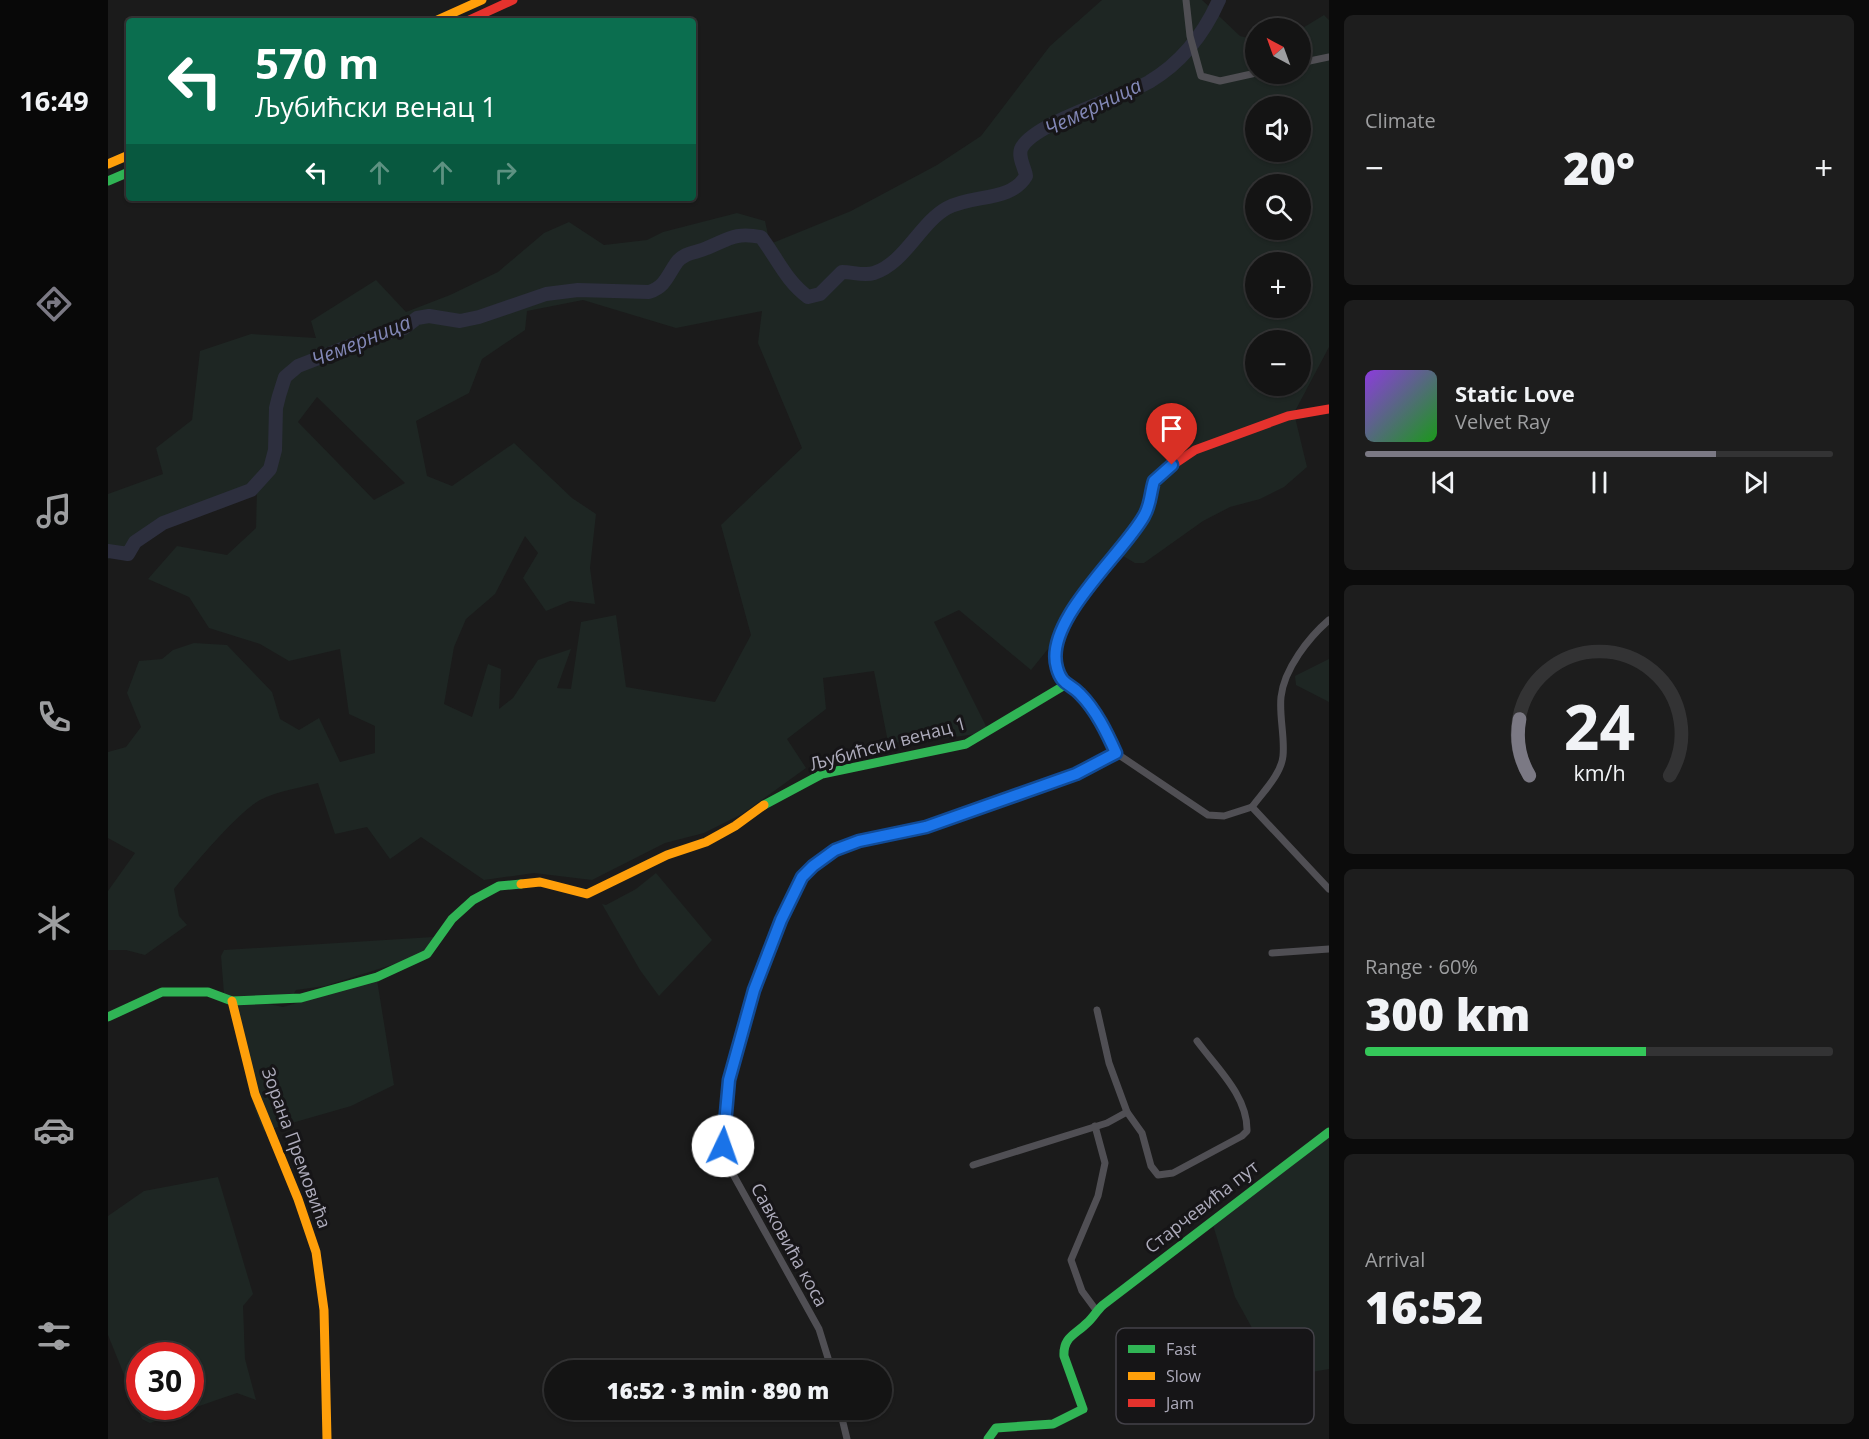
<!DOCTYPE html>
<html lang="en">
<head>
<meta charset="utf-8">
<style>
	body { margin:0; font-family:"Open Sans",sans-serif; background:#1d1d1d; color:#f1f3f6; height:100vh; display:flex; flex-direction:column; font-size:22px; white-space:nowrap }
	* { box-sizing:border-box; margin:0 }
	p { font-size:20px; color:#9d9ea0 }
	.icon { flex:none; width:33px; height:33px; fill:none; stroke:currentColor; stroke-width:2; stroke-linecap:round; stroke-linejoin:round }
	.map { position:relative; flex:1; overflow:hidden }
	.details { display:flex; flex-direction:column; gap:15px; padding:15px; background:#0b0b0b; width:540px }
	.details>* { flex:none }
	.top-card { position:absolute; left:18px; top:18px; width:570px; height:183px; border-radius:6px; box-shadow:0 2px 4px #0004,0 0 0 2px #333334; background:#0b6e4f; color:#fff; overflow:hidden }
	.needle { width:39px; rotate:319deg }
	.fabs { position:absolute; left:1137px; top:18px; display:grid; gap:12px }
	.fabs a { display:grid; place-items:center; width:66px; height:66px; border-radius:50%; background:#141414; box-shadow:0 2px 4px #0004,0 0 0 2px #333334; font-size:30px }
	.speed { position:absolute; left:18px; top:1342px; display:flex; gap:12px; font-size:30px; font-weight:700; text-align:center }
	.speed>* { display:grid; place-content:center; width:78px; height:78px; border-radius:50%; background:#141414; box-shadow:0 2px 4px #0004,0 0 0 2px #333334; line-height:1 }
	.speed .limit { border:9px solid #d22; background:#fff; color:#111 }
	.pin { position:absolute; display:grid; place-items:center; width:51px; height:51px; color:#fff; margin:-62px -26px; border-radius:50% 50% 50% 0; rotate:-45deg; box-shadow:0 0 6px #0007 }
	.pin .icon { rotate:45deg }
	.me { position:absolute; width:66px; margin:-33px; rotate:3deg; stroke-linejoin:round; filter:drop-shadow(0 0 4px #0008) }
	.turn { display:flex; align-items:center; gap:21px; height:126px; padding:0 30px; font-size:27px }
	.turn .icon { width:78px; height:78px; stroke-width:2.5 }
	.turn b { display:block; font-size:42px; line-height:51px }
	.lanes { display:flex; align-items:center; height:57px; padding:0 30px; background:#0003; justify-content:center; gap:30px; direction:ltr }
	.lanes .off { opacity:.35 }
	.big { font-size:45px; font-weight:800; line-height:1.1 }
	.details .card { flex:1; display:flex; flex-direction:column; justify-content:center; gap:9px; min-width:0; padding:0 21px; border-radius:9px; background:#1d1d1d }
	.details .dial { align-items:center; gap:0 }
	.dial svg { height:156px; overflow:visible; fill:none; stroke:#333334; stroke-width:7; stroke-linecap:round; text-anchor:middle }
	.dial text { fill:#f1f3f6; stroke:none }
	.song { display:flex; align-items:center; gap:18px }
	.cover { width:72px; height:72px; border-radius:9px; background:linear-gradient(135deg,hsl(270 70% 55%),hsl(120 70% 35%)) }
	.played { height:6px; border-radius:3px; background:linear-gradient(90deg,#7b7984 75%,#333334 75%) }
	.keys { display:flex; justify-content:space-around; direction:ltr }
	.heat { display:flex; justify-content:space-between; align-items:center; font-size:33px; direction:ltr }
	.charge { height:9px; border-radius:4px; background:linear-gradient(90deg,#34c759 60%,#333334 0) }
	.trip { position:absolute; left:436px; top:1360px; width:348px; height:60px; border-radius:30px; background:#141414; box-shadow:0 2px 4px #0004,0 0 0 2px #333334; font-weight:800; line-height:60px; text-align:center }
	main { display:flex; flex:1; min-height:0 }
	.tab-bar { display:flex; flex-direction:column; width:108px; justify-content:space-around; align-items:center; background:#080808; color:#9d9ea0 }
	.tab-bar .icon { width:42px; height:42px }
	.tab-bar .on { color:#7b7984 }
	.tab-bar b { font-size:27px; color:#f1f3f6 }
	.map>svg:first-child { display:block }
	.green { fill:#1e2623; fill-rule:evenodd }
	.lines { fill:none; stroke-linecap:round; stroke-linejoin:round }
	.river { stroke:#2d2f3e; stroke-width:14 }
	.street { stroke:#504f54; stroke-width:7 }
	.fast { stroke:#30b455; stroke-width:9 }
	.slow { stroke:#ff9f0a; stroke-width:9 }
	.jam { stroke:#e5322d; stroke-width:9 }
	.route-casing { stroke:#114b97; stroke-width:15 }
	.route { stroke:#1a73e8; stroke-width:10 }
	.labels { text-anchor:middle; stroke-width:6; stroke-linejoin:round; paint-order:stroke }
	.street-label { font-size:18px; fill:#aeacbc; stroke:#161517 }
	.water-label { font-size:20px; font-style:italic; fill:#8388b7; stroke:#161517 }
	.key { fill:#161517; stroke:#444249; stroke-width:1.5 }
	.key-label { font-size:16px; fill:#aeacbc }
</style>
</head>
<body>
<main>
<nav class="tab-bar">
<b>16:49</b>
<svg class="icon on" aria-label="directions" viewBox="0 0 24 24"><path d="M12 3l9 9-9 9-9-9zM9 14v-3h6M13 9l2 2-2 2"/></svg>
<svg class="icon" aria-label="music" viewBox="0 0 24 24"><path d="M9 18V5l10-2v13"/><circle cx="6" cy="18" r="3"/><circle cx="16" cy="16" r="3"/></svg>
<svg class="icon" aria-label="phone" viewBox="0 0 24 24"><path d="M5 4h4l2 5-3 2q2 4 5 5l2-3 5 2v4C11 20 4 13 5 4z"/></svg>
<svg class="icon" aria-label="climate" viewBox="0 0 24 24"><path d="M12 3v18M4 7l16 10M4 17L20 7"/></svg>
<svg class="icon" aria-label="car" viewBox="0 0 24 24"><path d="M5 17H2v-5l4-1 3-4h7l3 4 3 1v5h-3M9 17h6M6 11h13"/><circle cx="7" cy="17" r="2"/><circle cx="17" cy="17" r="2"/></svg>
<svg class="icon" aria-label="filters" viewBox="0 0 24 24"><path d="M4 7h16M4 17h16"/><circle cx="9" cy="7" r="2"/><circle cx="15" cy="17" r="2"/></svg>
</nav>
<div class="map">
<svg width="1221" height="1439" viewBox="0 0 1221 1439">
	<rect width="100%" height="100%" fill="#1b1b1b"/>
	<g class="green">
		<path d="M994,0H1094L1132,36L1147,40L1148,74H1192L1193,29L1216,15L1221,20V347L1186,413L1199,467L1176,487L1152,499L1122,507L1095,521L1036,563H1027L1015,556L923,670L851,610L826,622L881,732L807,743L780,742L766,671L715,678L718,709L679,739L698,768L634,814L596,833L557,843L484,880L426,873L376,880L313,837L282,859L259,827L227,834L210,783C192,788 169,791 152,800C129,813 84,867 66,889L71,916L79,925L37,955L18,950H0V891L27,853L0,838V752L18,747L33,727L19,693L31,661L54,659L65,650L86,643L119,645L164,692L172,719L191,730L211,718L232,762L267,753V726L241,714L232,649L181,661L152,644L101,628L81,597L40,579L69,546L119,555L148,528L149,489C116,505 81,515 48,531C31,539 18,553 0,559V494L55,474L48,448L84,420L92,351L143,334L208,338L203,321L268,280L298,312L342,295L390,272L436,233L461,222L496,245L539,240L555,232L629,213L657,221L662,244L743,211L829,165L873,136L942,46ZM1148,106H1192V152H1148ZM1148,184H1192V230H1148ZM1148,262H1192V308H1148ZM475,300L568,328L654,311L650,343L694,448L613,525L643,635L607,702L518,687L508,615L473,622L463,689L449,688L463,649L430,660L405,698L391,709L393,669L380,664L364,717L336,704L346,647L358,619L387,594L417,536L430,553L415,578L438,611L462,601L487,604L482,568L488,514L464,498L406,443L344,486L319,476L308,421L361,393L374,359L417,330L419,311ZM1148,340H1192V386H1148ZM209,397L297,483L266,500L190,422Z"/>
		<polygon points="1221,659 1221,702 1188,685 1187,676"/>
		<polygon points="548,873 604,940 551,996 532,970 494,904 498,905 528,889"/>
		<path d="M325,937L326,941L318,954L217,986L188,990L185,995L141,1000L175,1007L269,980L286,1085L243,1106L156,1131C135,1088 133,1041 123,996L116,994L113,956L116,950Z"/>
		<polygon points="1221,1137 1221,1369 1187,1375 1155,1348 1127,1297 1105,1225"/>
		<path d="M110,1177L145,1294L135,1306L137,1359L148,1400L129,1393L42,1423L34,1419L0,1335V1216L36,1191ZM32,1356H82V1407H32Z"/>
	</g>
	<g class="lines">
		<path class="river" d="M0,551L20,554L27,542L55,523L143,490L162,469L167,450L168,408L171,396L177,377L190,366L267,336L296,328L309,318L321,316L352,321L371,317L438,294L470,290L541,292C558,286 559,276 569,262C577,252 588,253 599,248C621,239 627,232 653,237C669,258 678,281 700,297L712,294L734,272C745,272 756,276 766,273C797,263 812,223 839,208C864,194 903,202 918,176C917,168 910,158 913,149C923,124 1014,97 1041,82C1073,63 1096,34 1111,0"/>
		<g class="street">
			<polyline points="1078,0 1082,36 1093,76 1112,81 1148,73"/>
			<polyline points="1192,63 1221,57"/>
			<path d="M957,685C983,699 997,728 1008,753"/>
			<polyline points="1008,753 1100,815 1116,816 1144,807"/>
			<path d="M1144,807C1154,793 1173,775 1175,756C1177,737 1171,716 1173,697C1176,669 1201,637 1221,620"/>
			<polyline points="1144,807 1221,889"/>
			<polyline points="1164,953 1221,949"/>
			<polyline points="989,1010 1001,1063 1019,1112"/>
			<polyline points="987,1126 997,1163 990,1196 963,1260 974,1291 988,1310"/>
			<path d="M865,1165L999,1123L1019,1112L1034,1133L1043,1166L1050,1175L1065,1173L1134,1136L1139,1131C1140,1096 1108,1067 1089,1041"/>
			<path d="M724,1371L711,1329L616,1158C613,1084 637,1011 664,943C673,921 681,896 695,877C702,866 715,857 726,851C753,835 789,835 818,827C882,809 950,784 1008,753"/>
			<polyline points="732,1410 739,1439"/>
		</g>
		<g class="fast">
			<polyline points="0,181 21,172"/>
			<path d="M656,805L714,774L858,744L957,685C936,641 960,623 982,585"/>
			<polyline points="0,1017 54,992 100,992 124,1001 193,998 269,977 319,954 344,919 365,900 391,886 413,884"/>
			<path d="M880,1439L888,1428L945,1424L975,1409L956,1356C955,1337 967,1335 979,1323C985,1318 989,1310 995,1305L1221,1132"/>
		</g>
		<g class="slow">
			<polyline points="327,21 374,0"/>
			<polyline points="0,164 21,155"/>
			<polyline points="413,884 432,882 479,894 559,855 598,842 627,826 656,805"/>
			<polyline points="124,1001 147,1094 190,1199 208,1252 216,1310 219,1439"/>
		</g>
		<g class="jam">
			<polyline points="359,21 405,0"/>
			<path d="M982,585C999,563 1019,542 1035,519C1043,505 1042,488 1050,475L1087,450L1180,416L1221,409"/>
		</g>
	</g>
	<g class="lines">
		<defs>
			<path id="route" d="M615,1146L621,1080L646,990L673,920L694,877L705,866L727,850L751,841L818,827L968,774L1008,753C999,733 988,710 972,694C962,683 954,686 949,668C935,621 1015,554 1036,516C1043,504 1042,494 1046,481L1064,465"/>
		</defs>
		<use href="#route" class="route-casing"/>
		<use href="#route" class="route"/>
	</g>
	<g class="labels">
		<g class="street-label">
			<text transform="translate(780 744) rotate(-15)" y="6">Љубићски венац 1</text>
			<text transform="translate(188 1148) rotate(70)" y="6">Зорана Премовића</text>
			<text transform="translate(1094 1207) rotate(-38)" y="6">Старчевића пут</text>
			<text transform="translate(681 1245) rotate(61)" y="6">Савковића коса</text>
		</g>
		<g class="water-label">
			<text transform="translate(985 107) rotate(-26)" y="7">Чемерница</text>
			<text transform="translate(253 341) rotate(-22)" y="7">Чемерница</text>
		</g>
	</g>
	<rect x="1008" y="1328" width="198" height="96" rx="9" class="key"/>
	<rect x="1020" y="1345" width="27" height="8" fill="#30b455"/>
	<rect x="1020" y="1372" width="27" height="8" fill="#ff9f0a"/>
	<rect x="1020" y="1399" width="27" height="8" fill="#e5322d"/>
	<g class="key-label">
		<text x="1058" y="1355">Fast</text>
		<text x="1058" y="1382">Slow</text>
		<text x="1058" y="1409">Jam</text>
	</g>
</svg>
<div class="fabs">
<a><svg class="needle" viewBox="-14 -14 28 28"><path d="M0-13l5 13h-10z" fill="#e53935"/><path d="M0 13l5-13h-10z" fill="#9d9ea0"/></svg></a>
<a><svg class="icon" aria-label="sound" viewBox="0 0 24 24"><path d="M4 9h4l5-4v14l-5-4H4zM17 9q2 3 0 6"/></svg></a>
<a><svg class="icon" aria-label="search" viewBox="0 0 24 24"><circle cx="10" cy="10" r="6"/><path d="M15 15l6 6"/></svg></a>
<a>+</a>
<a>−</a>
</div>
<div class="speed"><div class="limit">30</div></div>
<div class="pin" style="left:1064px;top:465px;background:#d93025"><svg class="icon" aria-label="arrive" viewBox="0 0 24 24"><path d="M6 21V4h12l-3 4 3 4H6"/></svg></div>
<svg class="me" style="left:615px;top:1146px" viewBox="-20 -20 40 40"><circle r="19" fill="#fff"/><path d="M0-13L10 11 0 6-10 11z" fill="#1a73e8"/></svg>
<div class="trip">16:52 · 3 min · 890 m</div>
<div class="top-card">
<div class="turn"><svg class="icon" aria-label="left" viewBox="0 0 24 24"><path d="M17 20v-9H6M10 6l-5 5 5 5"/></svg><div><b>570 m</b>Љубићски венац 1</div></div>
<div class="lanes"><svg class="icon" aria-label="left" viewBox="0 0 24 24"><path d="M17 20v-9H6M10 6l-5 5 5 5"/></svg><svg class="icon off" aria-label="ahead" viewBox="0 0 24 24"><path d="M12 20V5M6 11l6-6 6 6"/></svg><svg class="icon off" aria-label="ahead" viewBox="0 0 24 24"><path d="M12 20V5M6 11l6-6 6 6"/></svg><svg class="icon off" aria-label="right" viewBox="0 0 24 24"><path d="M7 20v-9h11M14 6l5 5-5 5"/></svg></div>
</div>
</div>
<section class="details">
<div class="card"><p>Climate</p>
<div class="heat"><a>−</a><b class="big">20°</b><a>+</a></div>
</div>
<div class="card">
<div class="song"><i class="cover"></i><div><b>Static Love</b><p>Velvet Ray</p></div></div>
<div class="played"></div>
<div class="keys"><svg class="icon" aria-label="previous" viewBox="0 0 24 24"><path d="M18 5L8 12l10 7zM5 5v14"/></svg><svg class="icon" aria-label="pause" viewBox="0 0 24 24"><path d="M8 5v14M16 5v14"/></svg><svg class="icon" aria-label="next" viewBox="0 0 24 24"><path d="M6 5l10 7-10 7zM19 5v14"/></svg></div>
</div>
<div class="card dial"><svg viewBox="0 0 100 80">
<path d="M14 69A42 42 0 1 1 86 69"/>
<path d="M14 69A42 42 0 0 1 9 40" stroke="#7b7984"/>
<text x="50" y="56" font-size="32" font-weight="700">24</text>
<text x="50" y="72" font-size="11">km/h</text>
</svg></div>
<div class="card"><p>Range · 60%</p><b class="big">300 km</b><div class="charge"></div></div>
<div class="card"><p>Arrival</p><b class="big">16:52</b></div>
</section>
</main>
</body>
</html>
